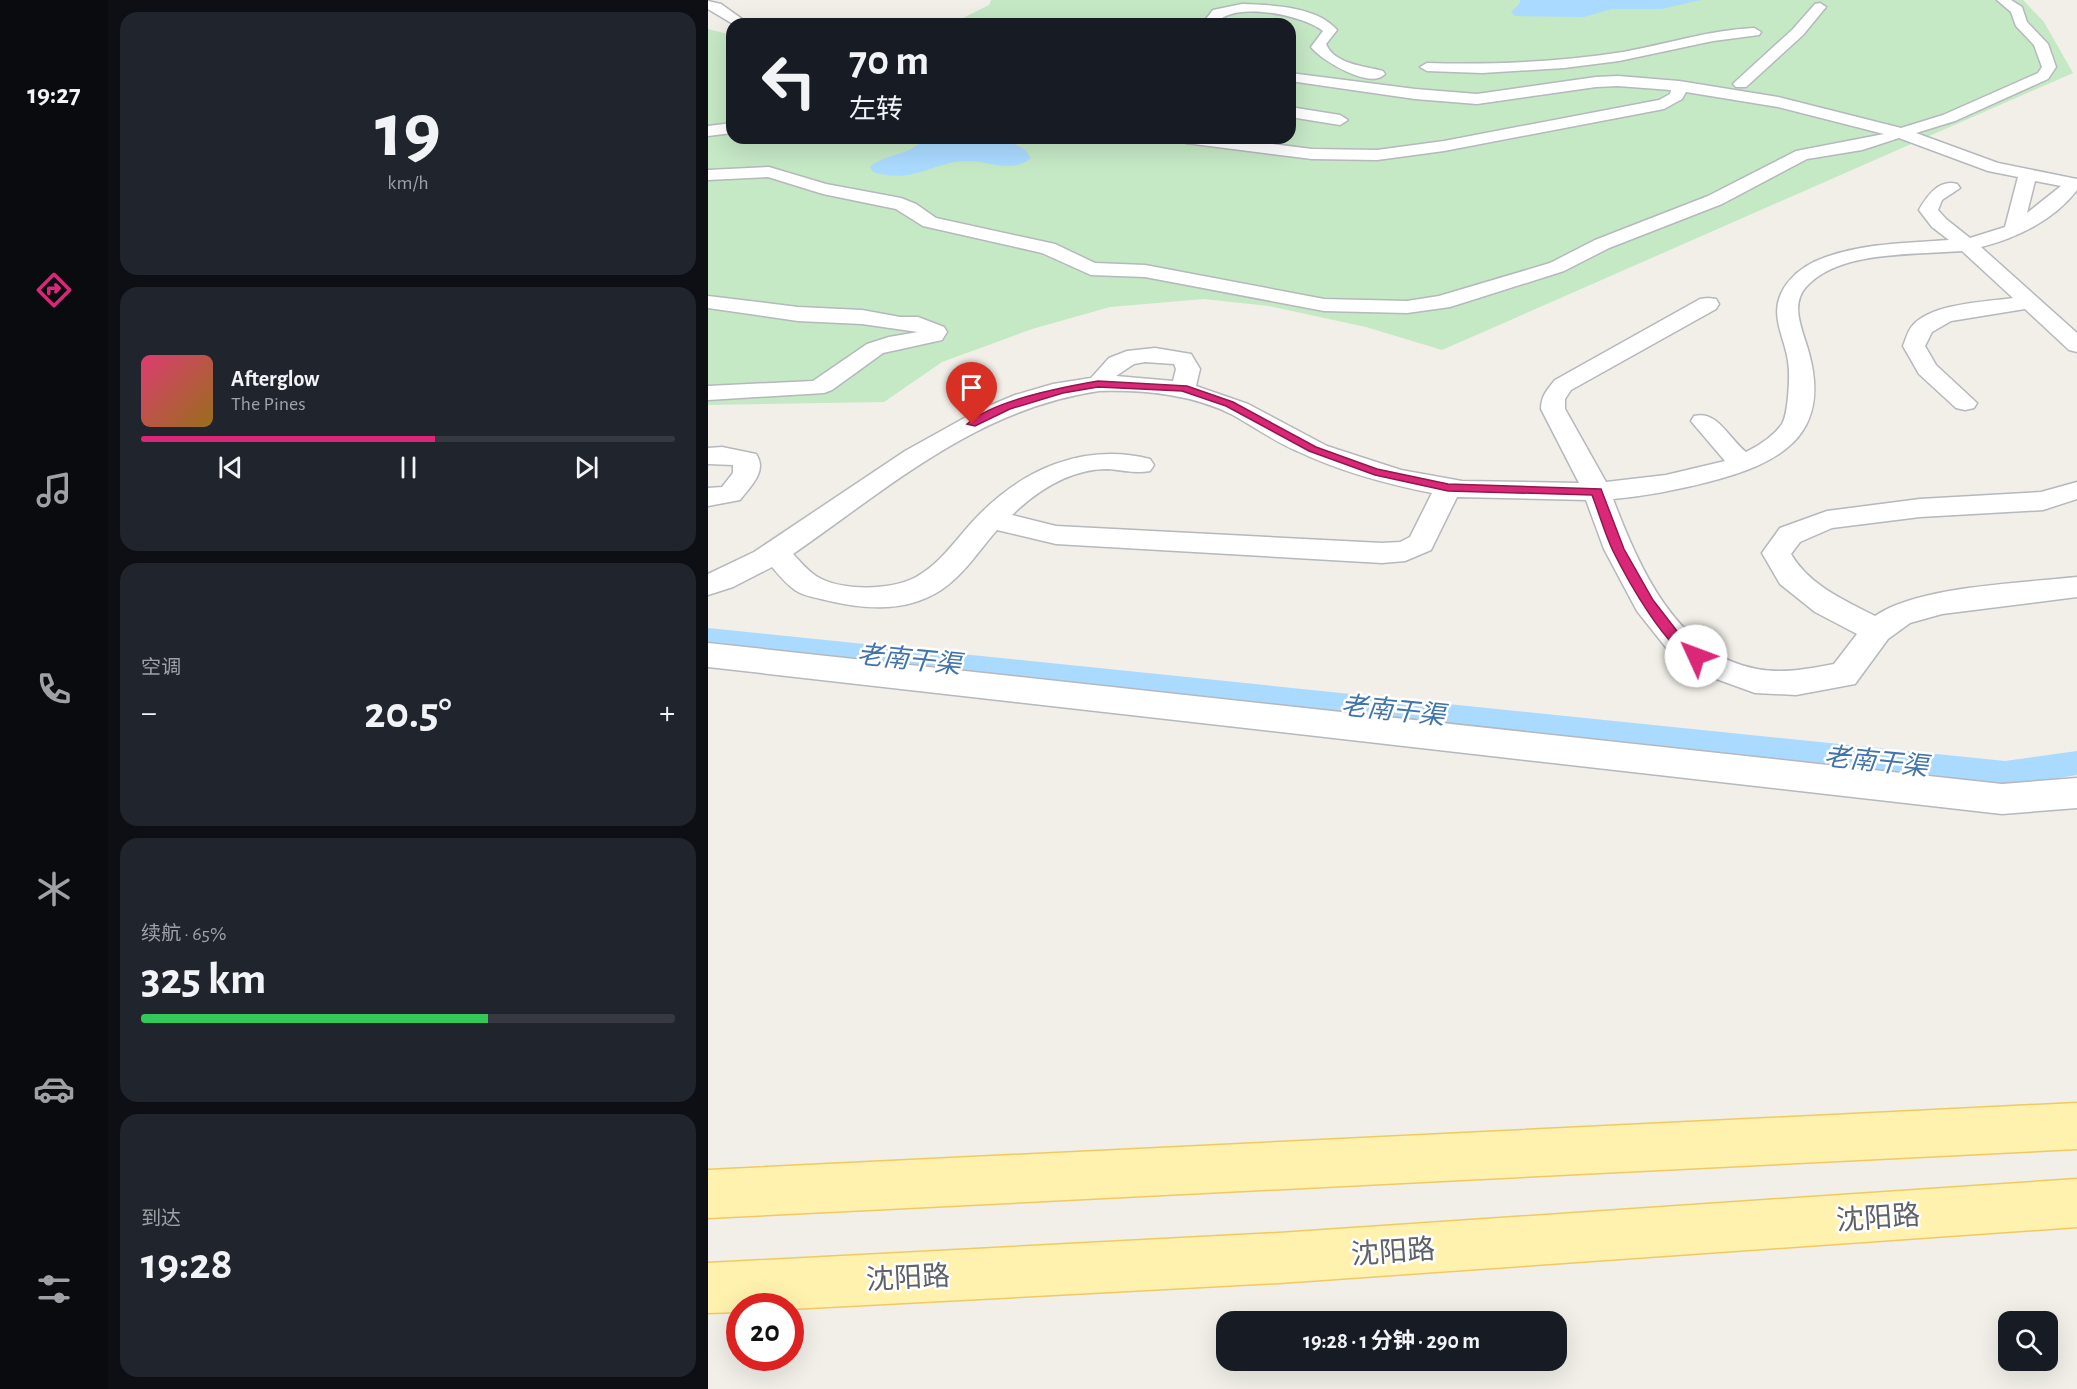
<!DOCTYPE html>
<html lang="zh">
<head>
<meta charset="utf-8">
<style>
	body { margin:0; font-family:"Alegreya Sans","Noto Sans SC",sans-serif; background:#20242c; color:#f1f3f6; height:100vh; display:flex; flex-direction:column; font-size:22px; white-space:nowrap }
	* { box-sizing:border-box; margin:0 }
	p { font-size:20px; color:#9ea1a6 }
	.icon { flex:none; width:33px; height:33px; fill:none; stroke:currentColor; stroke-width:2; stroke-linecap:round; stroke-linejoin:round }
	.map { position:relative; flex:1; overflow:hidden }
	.details { display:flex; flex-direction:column; gap:12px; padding:12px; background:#0d0f14; width:600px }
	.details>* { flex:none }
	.top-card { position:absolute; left:18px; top:18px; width:570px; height:126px; border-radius:18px; box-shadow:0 6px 24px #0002; background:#171b24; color:#f1f3f6; overflow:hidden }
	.fabs { position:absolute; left:1290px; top:1311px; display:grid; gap:12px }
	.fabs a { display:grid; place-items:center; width:60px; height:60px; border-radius:12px; background:#171b24; box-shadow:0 6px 24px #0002; font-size:30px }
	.speed { position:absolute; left:18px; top:1293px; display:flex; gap:12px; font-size:30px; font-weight:700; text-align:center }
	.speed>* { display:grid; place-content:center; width:78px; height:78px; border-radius:50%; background:#171b24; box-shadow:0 6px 24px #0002; line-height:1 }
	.speed .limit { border:9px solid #d22; background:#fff; color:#111 }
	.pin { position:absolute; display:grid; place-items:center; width:51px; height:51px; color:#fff; margin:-62px -26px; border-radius:50% 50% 50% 0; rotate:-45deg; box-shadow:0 0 6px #0007 }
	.pin .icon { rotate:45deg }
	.me { position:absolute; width:66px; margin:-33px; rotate:313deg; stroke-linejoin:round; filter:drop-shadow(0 0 4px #0008) }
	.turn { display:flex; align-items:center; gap:21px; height:126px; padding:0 24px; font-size:27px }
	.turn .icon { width:78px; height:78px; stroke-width:2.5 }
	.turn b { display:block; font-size:42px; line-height:51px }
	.big { font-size:45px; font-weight:700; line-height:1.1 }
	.details .card { flex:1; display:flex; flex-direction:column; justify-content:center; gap:9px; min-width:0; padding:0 21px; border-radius:18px; background:#20242c }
	.details .dial { align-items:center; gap:0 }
	.dial b { font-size:78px; line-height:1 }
	.song { display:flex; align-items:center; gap:18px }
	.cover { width:72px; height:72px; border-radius:9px; background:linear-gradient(135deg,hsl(340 70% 55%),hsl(40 70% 35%)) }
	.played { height:6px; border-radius:3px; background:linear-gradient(90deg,#db2777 55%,#363941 55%) }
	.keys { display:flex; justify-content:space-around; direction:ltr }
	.heat { display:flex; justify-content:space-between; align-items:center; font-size:33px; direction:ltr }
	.charge { height:9px; border-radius:4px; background:linear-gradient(90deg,#34c759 65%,#363941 0) }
	.trip { position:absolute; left:508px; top:1311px; width:351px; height:60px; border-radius:18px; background:#171b24; box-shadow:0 6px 24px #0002; font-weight:700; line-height:60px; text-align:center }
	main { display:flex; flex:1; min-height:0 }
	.tab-bar { display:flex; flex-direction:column; width:108px; justify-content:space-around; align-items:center; background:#090b0e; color:#9ea1a6 }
	.tab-bar .icon { width:42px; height:42px }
	.tab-bar .active { color:#db2777 }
	.tab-bar b { font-size:27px; color:#f1f3f6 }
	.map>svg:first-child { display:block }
	.green { fill:#c5e8c5 }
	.water { fill:#aadaff }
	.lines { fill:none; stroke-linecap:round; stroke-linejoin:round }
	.canal { fill:#aadaff; fill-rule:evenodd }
	.minor-casing { stroke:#b5b8bc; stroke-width:3 }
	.major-casing { stroke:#f2c960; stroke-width:3 }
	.minor { fill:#fff; fill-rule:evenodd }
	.major { fill:#fff2af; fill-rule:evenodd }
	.route { fill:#db2777; stroke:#8e194d; stroke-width:1.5 }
	.labels { text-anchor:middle; stroke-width:5; stroke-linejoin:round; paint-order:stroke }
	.water-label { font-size:26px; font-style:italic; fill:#4174aa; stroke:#fff }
	.near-street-label { font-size:28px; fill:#5f6368; stroke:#fff }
</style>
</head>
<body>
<main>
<nav class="tab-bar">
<b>19:27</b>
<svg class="icon active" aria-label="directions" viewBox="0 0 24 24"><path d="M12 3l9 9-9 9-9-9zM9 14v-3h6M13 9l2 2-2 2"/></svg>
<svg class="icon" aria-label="music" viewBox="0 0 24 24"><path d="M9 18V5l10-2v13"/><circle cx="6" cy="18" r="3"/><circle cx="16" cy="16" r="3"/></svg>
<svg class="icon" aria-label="phone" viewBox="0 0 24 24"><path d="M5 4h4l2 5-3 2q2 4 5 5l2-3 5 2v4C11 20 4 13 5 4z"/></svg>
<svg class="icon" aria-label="climate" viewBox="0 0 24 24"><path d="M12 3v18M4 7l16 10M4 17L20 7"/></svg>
<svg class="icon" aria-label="car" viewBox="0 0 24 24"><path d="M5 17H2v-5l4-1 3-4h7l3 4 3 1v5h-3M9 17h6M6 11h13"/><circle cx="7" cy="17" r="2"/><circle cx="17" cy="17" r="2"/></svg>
<svg class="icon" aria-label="filters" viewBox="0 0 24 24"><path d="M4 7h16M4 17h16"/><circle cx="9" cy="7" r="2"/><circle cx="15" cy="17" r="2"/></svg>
</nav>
<section class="details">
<div class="card dial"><b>19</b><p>km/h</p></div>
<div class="card">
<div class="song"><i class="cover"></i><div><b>Afterglow</b><p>The Pines</p></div></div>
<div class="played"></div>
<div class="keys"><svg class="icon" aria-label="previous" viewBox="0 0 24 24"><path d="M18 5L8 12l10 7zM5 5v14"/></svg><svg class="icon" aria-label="pause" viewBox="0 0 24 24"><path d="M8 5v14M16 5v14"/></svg><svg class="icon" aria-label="next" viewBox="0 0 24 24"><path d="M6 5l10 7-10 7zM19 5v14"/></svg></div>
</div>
<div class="card"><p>空调</p>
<div class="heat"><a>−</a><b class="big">20.5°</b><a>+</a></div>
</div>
<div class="card"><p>续航 · 65%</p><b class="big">325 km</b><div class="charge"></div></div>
<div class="card"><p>到达</p><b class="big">19:28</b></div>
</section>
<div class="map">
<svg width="1369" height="1389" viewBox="0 0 1369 1389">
	<rect width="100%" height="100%" fill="#f1efe8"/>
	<polygon class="green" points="283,0 1315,0 1336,22 1365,73 734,350 658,327 561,306 496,299 402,307 324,329 234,362 176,402 0,405 0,29 24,35 24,138 582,138 582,24 243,24 281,5"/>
	<g class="water">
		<polygon points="812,0 993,0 953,9 904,9 876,17 807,16 803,12 812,3"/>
		<path d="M215,138C242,138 309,130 323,158C303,174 282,161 260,161C224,161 206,185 165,172L162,167C176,153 205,156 215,138Z"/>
	</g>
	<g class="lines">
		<polygon class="canal" points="0,628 1297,761 1369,751 1369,775 1297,787 0,648"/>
		<defs>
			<g id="minor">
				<path d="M1289,0H1303L1314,7L1319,22L1340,44L1348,67L1340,79L1247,121L1208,133L1290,163L1369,179V190C1346,220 1309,238 1273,247L1369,333V352L1361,350L1317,309L1243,321L1224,332L1217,346L1228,365L1269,403L1266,408L1257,410L1248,408L1211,374L1195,346C1198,339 1200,330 1205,325C1225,303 1278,302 1305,298L1254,251C1208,255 1131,250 1098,287C1081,306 1096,333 1101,353C1124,437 1070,464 1000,482C969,490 937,496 905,499C931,567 968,654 1049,669C1074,674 1101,669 1126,664L1149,634L1107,612L1072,584L1054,553L1072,528L1119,511L1212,499L1333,492L1369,482V499L1335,510L1212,517L1124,528L1092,542L1083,554C1101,585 1136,600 1167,616C1210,586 1315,583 1369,577V597L1234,614L1202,623L1180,639L1147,684L1088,695L1047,693L989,672L964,655L929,611L896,549L878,500L749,497L723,550L697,561L674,563L348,544L289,530C271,550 256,575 233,590C196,614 153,609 113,599C104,597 94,595 87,590C78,584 71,575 64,567L25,587L0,595V574L46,552L197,451L269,411L307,395L345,384L383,378L401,358L419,351L447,348L483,354L492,369L488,386L540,404L619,446L693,470L754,481L871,483L833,409C833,396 839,390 847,380L992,299L1000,298L1008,299L1011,304L1008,309L863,390L857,399V409L898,482L958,475L1017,461L983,421L986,416C1010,410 1021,439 1038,452C1050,446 1066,436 1074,424C1078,417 1079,406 1080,397C1081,385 1082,373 1080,361C1078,347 1072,334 1070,321C1064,289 1091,266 1118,257C1158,243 1199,243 1241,240L1224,227L1211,210C1219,196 1231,179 1249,184L1252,188L1234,200L1230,210L1238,219L1262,238L1297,227L1310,177L1280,171L1191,138L1154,150L1099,159L1014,204L901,248L856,271L742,307L699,313L616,311L437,277L383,275L334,253L215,226L188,209L115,194L60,177L0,180V170L61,167L118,184L193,198L208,204L228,218L347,244L387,263L437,265L616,299L699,301L731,296L842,263L887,240L1000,196L1088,151L1176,134L1070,107L978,92L974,99L956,109L736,151L669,160L604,159L478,143L470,138H518L604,149L669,150L736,141L951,100L962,94L963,90L910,86L888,87L769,104L707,99L582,81V73L707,89L769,94L888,77L910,76L971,81L1070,97L1193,128L1235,115L1330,73L1334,67L1326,45L1308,26L1303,12ZM1327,181L1353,186L1319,213ZM437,362L466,364L468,369L465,381L408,376L426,364ZM391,391C437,390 483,394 525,415C546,427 566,441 589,451C631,471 678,484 724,493L702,537L692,542L674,543L348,526L304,515C330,490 362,469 400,469C414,470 428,474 442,471L446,465L442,459C375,442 313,470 267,519C249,538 235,560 213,574C189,591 133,592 108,576C99,570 92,561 85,554C183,486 269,409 391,391Z"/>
				<polygon points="0,1 13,4 41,24 25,24 0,9"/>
				<polygon points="1112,3 1118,7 1095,35 1038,87 1028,87 1025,84 1028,81 1085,29 1107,4"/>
				<path d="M534,4C563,5 609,6 629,30L618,44C626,64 656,66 675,71L677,74C663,90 614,61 603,47L615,31C596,15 523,0 508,24H494L505,10Z"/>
				<path d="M1046,28L1053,32L1051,35L1005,41L911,61L856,68L774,73L719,71L712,67L719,63C785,65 851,62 915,52C959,44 1002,30 1046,28Z"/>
				<polygon points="582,107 632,115 640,120 632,125 582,117"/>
				<polygon points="24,123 24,133 0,136 0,126"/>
				<polygon points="0,296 90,307 154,310 192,317 210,317 236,327 239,332 234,340 175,353 124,390 116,393 0,400 0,386 105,381 159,344 181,337 210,332 154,324 90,321 0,308"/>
				<path d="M14,447L48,454C60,471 42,487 32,500L0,506V488L14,487L25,473V465L0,464V448Z"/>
				<polygon points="0,643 1294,784 1369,778 1369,808 1294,814 0,667"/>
			</g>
			<g id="major">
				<polygon points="1369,1103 1369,1149 0,1218 0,1170"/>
				<polygon points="1369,1179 1369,1227 571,1283 82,1309 82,1306 32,1306 32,1312 0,1313 0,1263 571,1233"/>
			</g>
		</defs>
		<use href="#minor" class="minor-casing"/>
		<use href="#major" class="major-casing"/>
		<use href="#minor" class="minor"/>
		<use href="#major" class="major"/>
	</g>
	<path class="route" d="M390,381L479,386L525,402L608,447L669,469L740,484L893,489L916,549L945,600L979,644L994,656L988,661C959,652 919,579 905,551C897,534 891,513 884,495L740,491L667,475L601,451L518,406L474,391L390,387L355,393L302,409L267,426L259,424C285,400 355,387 390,381Z"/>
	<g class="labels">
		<g class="water-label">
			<text transform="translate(201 659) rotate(6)" y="9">老南干渠</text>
			<text transform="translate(685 710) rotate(6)" y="9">老南干渠</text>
			<text transform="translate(1168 761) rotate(6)" y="9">老南干渠</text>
		</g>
		<g class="near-street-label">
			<text transform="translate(1170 1217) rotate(-4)" y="10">沈阳路</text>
			<text transform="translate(685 1251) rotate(-4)" y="10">沈阳路</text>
			<text transform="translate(200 1277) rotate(-3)" y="10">沈阳路</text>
		</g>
	</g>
</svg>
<div class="fabs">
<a><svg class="icon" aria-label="search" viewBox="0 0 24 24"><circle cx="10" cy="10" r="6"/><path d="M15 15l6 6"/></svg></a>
</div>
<div class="speed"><div class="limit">20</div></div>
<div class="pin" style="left:264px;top:424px;background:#d93025"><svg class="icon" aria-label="arrive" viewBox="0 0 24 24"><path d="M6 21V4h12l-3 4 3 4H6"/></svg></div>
<svg class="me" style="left:988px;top:656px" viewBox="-20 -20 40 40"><circle r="19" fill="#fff"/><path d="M0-13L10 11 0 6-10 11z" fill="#db2777"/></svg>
<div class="trip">19:28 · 1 分钟 · 290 m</div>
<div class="top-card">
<div class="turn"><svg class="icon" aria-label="left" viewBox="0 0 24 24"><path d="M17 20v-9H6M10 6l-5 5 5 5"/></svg><div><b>70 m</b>左转</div></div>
</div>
</div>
</main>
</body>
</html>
